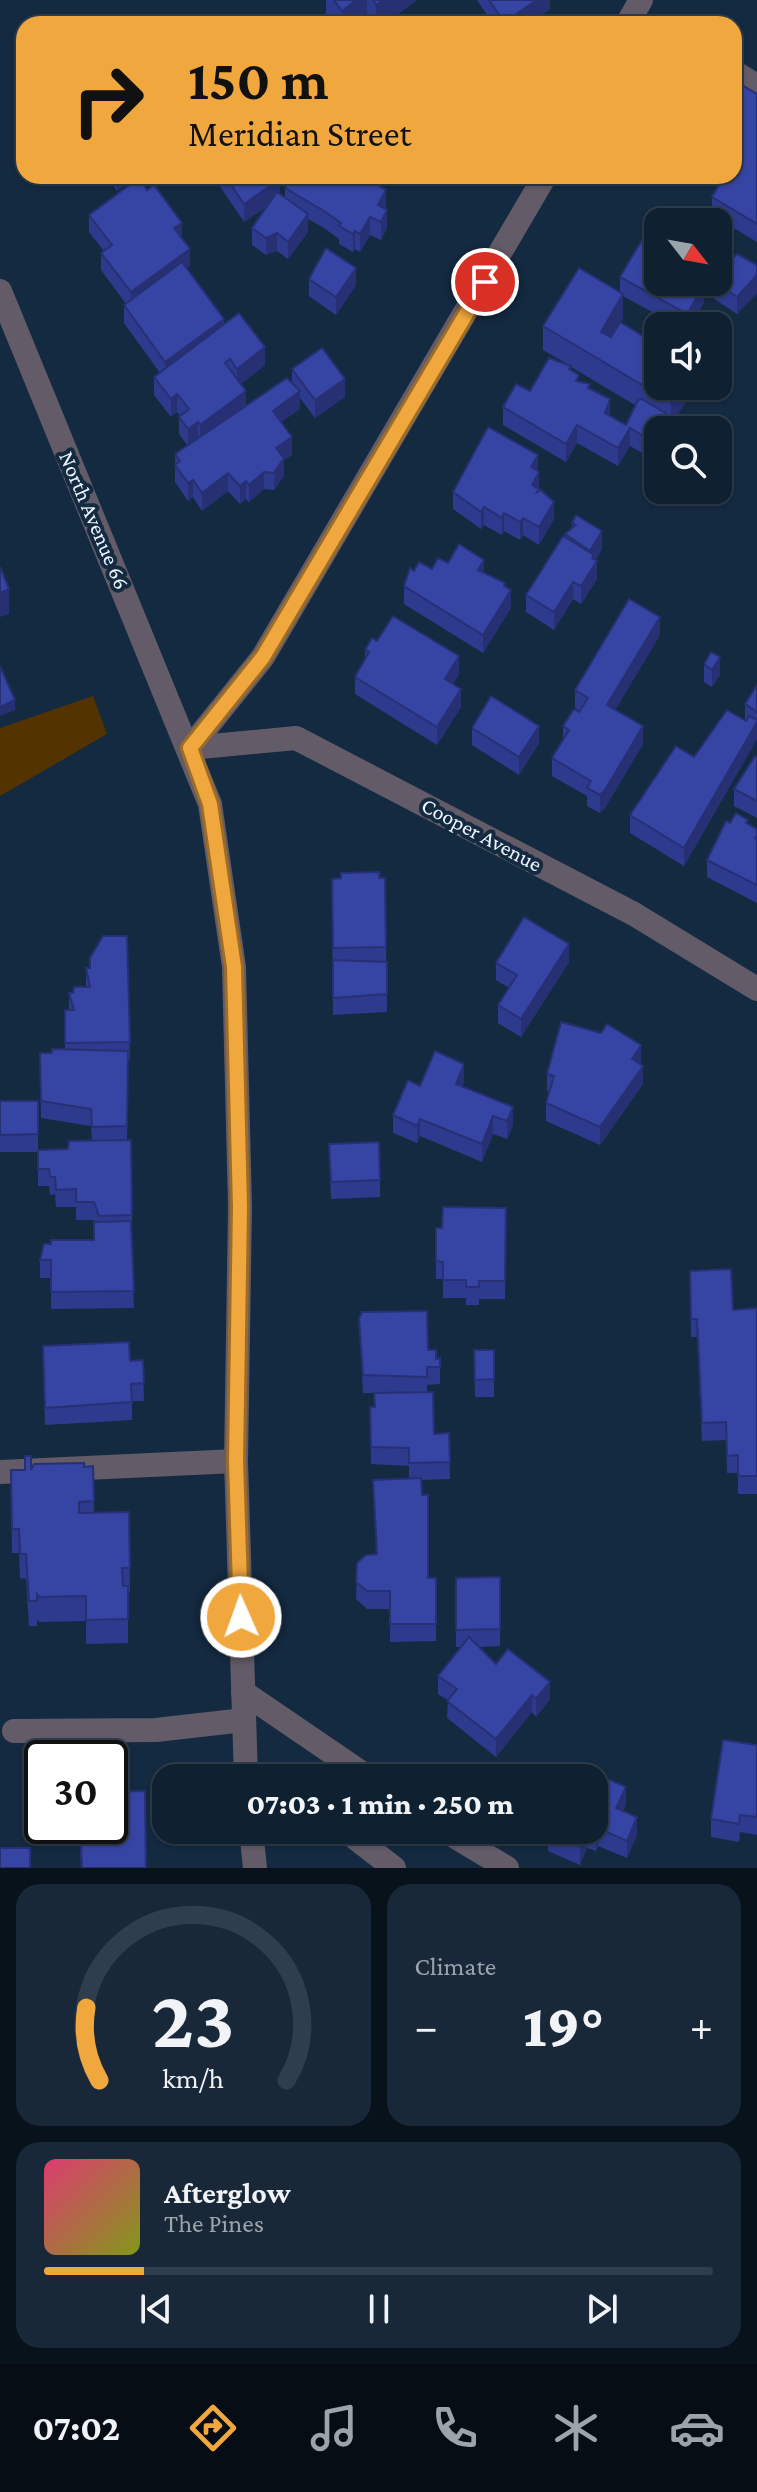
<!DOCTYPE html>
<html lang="en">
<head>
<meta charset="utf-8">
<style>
	body { margin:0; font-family:"Crimson Pro",serif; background:#182839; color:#f1f3f6; height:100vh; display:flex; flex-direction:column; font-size:30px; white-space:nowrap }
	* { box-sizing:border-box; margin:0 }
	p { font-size:26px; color:#9ba3ab }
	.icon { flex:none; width:44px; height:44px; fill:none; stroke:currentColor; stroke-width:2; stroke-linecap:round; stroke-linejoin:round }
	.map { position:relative; height:1868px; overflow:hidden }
	.side { display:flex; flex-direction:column; gap:16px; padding:16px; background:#08121b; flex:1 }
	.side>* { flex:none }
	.hud { position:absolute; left:16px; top:16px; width:726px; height:168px; border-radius:24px; box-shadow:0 2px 6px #0004,0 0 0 2px #2f3e4d; background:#f0a73e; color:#111; overflow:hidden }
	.needle { width:52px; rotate:121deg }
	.fabs { position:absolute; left:644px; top:208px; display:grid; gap:16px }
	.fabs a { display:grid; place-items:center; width:88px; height:88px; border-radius:16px; background:#0f2031; box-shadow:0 2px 6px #0004,0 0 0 2px #2f3e4d; font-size:40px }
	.speed { position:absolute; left:24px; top:1740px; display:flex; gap:16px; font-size:40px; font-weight:700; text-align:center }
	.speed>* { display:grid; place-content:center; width:104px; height:104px; border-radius:50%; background:#0f2031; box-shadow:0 2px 6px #0004,0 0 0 2px #2f3e4d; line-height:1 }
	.speed .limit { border:4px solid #111; border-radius:12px; background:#fff; color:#111 }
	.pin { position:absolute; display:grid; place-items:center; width:68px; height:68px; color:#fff; margin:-34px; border:4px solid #fff; border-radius:50%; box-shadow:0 2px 8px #0007 }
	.me { position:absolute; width:88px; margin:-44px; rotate:358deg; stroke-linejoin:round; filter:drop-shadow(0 0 6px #0008) }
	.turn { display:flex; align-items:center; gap:28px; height:168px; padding:0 40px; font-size:36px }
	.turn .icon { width:104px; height:104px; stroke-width:2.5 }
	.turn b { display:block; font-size:56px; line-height:68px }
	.big { font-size:60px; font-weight:800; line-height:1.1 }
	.side .tile { flex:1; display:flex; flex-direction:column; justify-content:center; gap:12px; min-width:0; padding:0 28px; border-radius:24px; background:#182839 }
	.side .dial { align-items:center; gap:0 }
	.dial svg { height:208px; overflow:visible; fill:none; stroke:#2f3e4d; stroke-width:7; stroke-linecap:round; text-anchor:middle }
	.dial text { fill:#f1f3f6; stroke:none }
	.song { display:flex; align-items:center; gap:24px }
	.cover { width:96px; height:96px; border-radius:12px; background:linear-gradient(135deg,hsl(340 70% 55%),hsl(70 70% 35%)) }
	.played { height:8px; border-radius:4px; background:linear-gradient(90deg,#f0a73e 15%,#2f3e4d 15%) }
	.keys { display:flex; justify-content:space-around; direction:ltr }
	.heat { display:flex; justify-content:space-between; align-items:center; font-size:44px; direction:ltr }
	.side .tiles { flex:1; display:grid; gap:16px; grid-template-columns:1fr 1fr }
	.tile:last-child { grid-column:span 2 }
	.trip { position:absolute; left:152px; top:1764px; width:456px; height:80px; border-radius:24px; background:#0f2031; box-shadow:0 2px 6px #0004,0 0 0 2px #2f3e4d; font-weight:800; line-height:80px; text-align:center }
	.tabs { display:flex; height:128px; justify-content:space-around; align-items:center; background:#060d14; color:#9ba3ab }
	.tabs .icon { width:56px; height:56px }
	.tabs .selected { color:#f0a73e }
	.tabs b { font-size:36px; color:#f1f3f6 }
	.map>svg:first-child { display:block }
	.grass { fill:#533300 }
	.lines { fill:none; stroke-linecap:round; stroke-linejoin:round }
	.minor { stroke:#635b68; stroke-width:24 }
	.wall { fill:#2e3a8d; fill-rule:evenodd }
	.shaded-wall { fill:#263073 }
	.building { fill:#3644a4; stroke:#263073; stroke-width:2 }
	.route-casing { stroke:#9c6d28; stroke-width:20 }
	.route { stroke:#f0a73e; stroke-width:14 }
	.labels { text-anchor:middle; stroke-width:8; stroke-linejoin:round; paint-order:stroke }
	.street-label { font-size:22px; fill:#edf5fe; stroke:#142a41 }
</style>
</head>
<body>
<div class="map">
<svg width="757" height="1868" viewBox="0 0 757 1868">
	<rect width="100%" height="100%" fill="#142a41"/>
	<polygon class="grass" points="93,696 107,734 0,796 0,728"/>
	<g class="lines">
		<g class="minor">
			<polyline points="627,24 641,0"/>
			<polyline points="734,72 757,86"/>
			<polyline points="0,291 210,804 234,967 240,1207 236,1461 246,1778"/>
			<polyline points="190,748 263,657 545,176"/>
			<polyline points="190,748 296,738 634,914 757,989"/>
			<polyline points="0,1472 236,1461"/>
			<polyline points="243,1692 369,1778"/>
			<polyline points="14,1731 156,1730 244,1720"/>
			<polyline points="251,1830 255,1868"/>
			<polyline points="345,1830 394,1868"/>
			<polyline points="444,1830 507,1868"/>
		</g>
	</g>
	<g class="wall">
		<polygon points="326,0 417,0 384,24 373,24 367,16 357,24 334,24 326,14"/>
		<polygon points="477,0 550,0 550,9 527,24 493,24"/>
		<polygon points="757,94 757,242 712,215 712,197 724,177 722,176 734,176"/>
		<polygon points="107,176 138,176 117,191"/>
		<polygon points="213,176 278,176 280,194 285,198 285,188 288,182 288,176 371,176 368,180 386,208 387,228 381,240 370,235 360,252 355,249 353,252 339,244 339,239 324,228 308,219 308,232 288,259 277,251 266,255 252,245 252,228 269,205 244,222"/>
		<polygon points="410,176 430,176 425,185"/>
		<polygon points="89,215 182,238 190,266 187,268 224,324 265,365 241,384 246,405 292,383 292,369 345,397 315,418 300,398 300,409 281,422 292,455 284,460 284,476 274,490 264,489 249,502 246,499 240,504 228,491 202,511 193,497 188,501 175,482 175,454 187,445 179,434 179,417 180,416 177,412 171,417 154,395 154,377 160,373 124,323 124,305 126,304 101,270 101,253 104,251 89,232"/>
		<polygon points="757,265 757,293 737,314 710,296 710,282 718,282"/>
		<path d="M620,277L658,282H709L704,290V303L690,326H658L663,318L623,296V319L620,323L658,386H709L704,394L694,388L675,419V430H658V462L630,446L618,466L577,443L566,462L503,425V407L569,365L543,350V326L620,292ZM571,367L635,405L626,425L610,416L590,389L579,382L571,370Z"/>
		<polygon points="309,279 356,285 336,315 309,296"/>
		<polygon points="538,471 539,491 554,519 539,545 523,535 520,540 504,531 502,535 484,525 481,529 453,509 453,492"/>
		<polygon points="576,515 602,549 595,560 597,579 581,604 573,599 554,630 526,612 526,595 565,537 565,534 572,528 572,523"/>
		<polygon points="448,563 484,573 505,587 511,608 483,653 404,604 404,586 414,571 432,569"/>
		<polygon points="660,635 615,710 643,744 605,808 600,813 587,806 587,796 552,776 552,758 563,739 563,726 580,711 575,708 575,690"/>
		<polygon points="377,641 459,674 453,684 461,707 437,745 355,694 355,677 365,658 365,650"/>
		<polygon points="704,664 720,675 712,687 704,682"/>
		<polygon points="757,685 757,739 684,866 630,833 630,815 745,721 745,704"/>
		<polygon points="472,728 539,743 519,775 472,745"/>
		<polygon points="757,757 757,818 734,806 734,789"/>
		<polygon points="730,823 748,824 757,829 757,903 707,877 707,860"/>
		<polygon points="385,878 387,1012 333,1015 332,879"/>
		<polygon points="127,936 130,1060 128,1060 127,1140 132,1215 132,1233 131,1233 134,1308 51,1309 51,1278 40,1278 40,1260 94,1240 95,1222 94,1220 76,1220 76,1207 56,1207 55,1194 50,1195 49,1186 38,1186 38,1152 0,1152 0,1101 38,1101 38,1150 68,1149 92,1141 91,1126 41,1118 40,1053 52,1053 65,1049 65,1010 69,1010 69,993 73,993 86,987 86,968 90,968"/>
		<polygon points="569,962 521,1037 498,1023 498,1005 509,988 496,980 496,963"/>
		<polygon points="641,1063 643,1084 600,1145 546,1121 546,1103 549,1092 547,1091 547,1074"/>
		<polygon points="464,1081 462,1087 513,1125 507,1139 493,1134 482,1162 420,1136 417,1143 393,1133 393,1115 420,1086"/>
		<polygon points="329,1144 380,1180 380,1197 331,1199"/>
		<polygon points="506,1208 505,1299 479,1299 479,1305 466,1305 466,1298 443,1298 443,1279 436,1279 436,1228 442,1228"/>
		<polygon points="690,1271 733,1310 757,1308 757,1494 738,1494 738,1473 727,1473 726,1440 702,1441 697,1337 691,1337"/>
		<polygon points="359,1319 428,1350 436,1359 440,1358 440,1384 427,1385 427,1392 434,1434 449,1433 450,1479 421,1480 428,1578 436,1578 436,1641 390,1642 390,1609 367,1609 356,1599 357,1563 376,1554 373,1480 409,1478 409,1466 371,1464 370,1407 374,1407 375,1393 363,1393"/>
		<polygon points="43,1346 130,1361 143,1360 144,1401 132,1401 132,1420 45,1425"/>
		<polygon points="474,1350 494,1350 494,1397 475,1397"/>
		<polygon points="93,1466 94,1513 129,1512 130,1592 128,1592 128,1643 86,1644 86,1621 39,1622 37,1619 37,1626 29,1626 26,1579 20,1578 19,1553 12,1553 11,1470"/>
		<polygon points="500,1577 500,1646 479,1647 496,1664 550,1699 536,1717 532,1712 496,1757 447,1718 448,1700 438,1694 438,1676 461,1647 456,1647 456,1578"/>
		<polygon points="757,1745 757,1835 740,1832 739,1842 711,1837 711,1819"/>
		<polygon points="626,1804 623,1811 637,1835 627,1858 598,1846 596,1851 587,1848 580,1865 548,1851 548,1834"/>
		<polygon points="79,1826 110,1826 146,1868 81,1868"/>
	</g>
	<g class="shaded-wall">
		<polygon points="356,0 367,0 367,16 357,24 342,24 342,11"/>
		<polygon points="383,0 417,0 384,24 376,24 376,5"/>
		<polygon points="537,0 550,0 550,9 527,24 504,24 504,22"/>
		<polygon points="117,176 138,176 117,191"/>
		<polygon points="425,176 430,176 425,185"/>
		<polygon points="280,179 280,196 244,222 244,204"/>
		<polygon points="386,190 386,208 378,222 378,205"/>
		<polygon points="387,210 387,228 381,240 381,222"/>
		<polygon points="308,214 308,232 288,259 288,242"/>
		<polygon points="370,217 370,235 360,252 360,234"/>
		<polygon points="182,223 182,241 174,228"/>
		<polygon points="355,231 355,249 353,252 353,234"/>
		<polygon points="277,233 277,251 266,255 266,238"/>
		<polygon points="190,249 190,266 131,310 131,292"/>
		<polygon points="356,268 356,285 336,315 336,297"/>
		<polygon points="757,275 757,293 737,314 737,297"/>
		<polygon points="699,282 709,282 704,290 704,303 690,326 687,326 687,314"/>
		<polygon points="623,294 623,319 601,356 601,332"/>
		<polygon points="224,319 224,337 165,380 165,362"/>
		<polygon points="265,347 265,365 237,387 237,369"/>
		<polygon points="345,379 345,397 315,418 315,400"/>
		<polygon points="680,386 694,386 694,388 675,419 675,430 669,430 671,427 671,402"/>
		<polygon points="246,391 246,408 200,443 200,425"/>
		<polygon points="300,391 300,409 273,428 273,411"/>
		<polygon points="177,394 177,412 171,417 171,399"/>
		<polygon points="610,399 610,417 605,413"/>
		<polygon points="198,422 198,440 188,447 188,429"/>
		<polygon points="577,425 577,443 566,462 566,444"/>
		<polygon points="630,428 630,446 618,466 618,448"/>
		<polygon points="292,437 292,455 284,460 284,476 274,490 276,448"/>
		<polygon points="538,455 538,472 531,467"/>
		<polygon points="264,472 264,489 249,502 249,485"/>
		<polygon points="539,472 539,507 532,485"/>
		<polygon points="228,473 228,491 202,511 202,493"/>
		<polygon points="193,480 193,497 188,501 188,483"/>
		<polygon points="246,481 246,499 240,504 240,486"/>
		<polygon points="554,502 554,519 539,545 539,527"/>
		<polygon points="484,507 484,525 481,529 481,512"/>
		<polygon points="504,513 504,531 502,535 502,518"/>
		<polygon points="523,518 523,535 520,540 520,522"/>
		<polygon points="602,531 602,549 594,563 597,561 597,579 581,604 581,586 590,568 590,551"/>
		<polygon points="484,560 484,578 478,570"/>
		<polygon points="573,582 573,599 554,630 554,612"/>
		<polygon points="505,583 505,599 511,590 511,608 483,653 483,635"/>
		<polygon points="9,589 9,614 0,617 0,593"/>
		<polygon points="660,617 660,635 607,723 607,705"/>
		<polygon points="459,656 459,674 445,697 445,679"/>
		<polygon points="720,657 720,675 712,687 712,670"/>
		<polygon points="461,689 461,707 437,745 437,727"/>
		<polygon points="15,700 15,710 0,716 0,707"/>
		<polygon points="757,722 757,739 684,866 684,848"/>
		<polygon points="539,726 539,743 519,775 519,757"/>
		<polygon points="643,726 643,744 605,808 600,813 600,795"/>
		<polygon points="569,944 569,962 521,1037 521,1019"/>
		<polygon points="641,1045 641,1063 632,1077 632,1059"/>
		<polygon points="464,1064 464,1081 456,1102 456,1084"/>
		<polygon points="643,1066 643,1084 600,1145 600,1127"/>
		<polygon points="513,1107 513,1125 507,1139 507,1121"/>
		<polygon points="493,1116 493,1134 482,1162 482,1144"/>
		<polygon points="420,1119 420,1136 417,1143 417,1126"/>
		<polygon points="550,1682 550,1699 536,1717 536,1699"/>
		<polygon points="532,1695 532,1712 496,1757 496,1739"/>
		<polygon points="626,1787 626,1804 616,1826 616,1808"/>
		<polygon points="637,1817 637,1835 627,1858 627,1841"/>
		<polygon points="598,1828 598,1846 596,1851 596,1834"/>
		<polygon points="587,1830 587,1848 580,1865 580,1847"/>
	</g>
	<g class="building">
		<polygon points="334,0 356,0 342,11"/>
		<polygon points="373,0 383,0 376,5"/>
		<polygon points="489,0 537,0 504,22"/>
		<polygon points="735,81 757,94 757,224 712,197 724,176 734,176"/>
		<polygon points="225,176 278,176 280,179 244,204"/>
		<polygon points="292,176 361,176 386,190 378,205 387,210 381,222 370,217 360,234 355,231 353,234 339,226 341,223 324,211 285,188"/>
		<polygon points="139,178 147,190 154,185 182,223 174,228 190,249 131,292 101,253 112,245 89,215"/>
		<polygon points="277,192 308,214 288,242 277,233 266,238 252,228"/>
		<polygon points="649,228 658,234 658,282 700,282 704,285 687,314 620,277"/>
		<polygon points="326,248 356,268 336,297 309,279"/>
		<polygon points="737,254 757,265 757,275 737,297 715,282 718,282 718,272"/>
		<polygon points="182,262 224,319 165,362 124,305"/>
		<polygon points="579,268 623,294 601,332 611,337 620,322 649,340 658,326 658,386 680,386 671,402 543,326"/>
		<polygon points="239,313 265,347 237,369 230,359 225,363 246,391 200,425 198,422 188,429 179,417 189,409 177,394 171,399 154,377"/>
		<polygon points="664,317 677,326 658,326"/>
		<polygon points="322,348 345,379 315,400 292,369"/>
		<polygon points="549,358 571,366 569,369 579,375 576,381 590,384 588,388 610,399 605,413 626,425 638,400 642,399 675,419 669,430 658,430 658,445 630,428 618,448 577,425 566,444 503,407 516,384 530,391"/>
		<polygon points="287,378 300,391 273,411 292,437 276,448 284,458 274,473 264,472 249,485 246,481 240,486 228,473 202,493 193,480 188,483 175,465 180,461 175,454"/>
		<polygon points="488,427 538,455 531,467 539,472 532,485 539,489 537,492 541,490 554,502 539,527 523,518 520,522 504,513 502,518 484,507 481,512 453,492"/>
		<polygon points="576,515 602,531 590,551 565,534 576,525 572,523"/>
		<polygon points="563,536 594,555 592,558 597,561 581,586 573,582 554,612 526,595"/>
		<polygon points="459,544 484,560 478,570 505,583 504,586 511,590 483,635 404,586 410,568 414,571 419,562 432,569 438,558 448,563"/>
		<polygon points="0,567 9,589 0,593"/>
		<polygon points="629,599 660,617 607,705 643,726 605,790 600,795 587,788 591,781 552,758 569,730 563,726 574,709 579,712 588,698 575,690"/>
		<polygon points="393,616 459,656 445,679 461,689 437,727 355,677 369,652 365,650 372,638 377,641"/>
		<polygon points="711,652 720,657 712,670 704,664"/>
		<polygon points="0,666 15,700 0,707"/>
		<polygon points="757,685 757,712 745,704"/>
		<polygon points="491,696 539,726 519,757 472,728"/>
		<polygon points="727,710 746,721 749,716 757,720 757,722 684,848 630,815 676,746 694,757"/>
		<polygon points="755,756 757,757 757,801 734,789"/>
		<polygon points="736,813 748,820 746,823 757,829 757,835 755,838 757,839 757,885 707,860 726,821 730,823"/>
		<polygon points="380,872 379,878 385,878 386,947 333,948 332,879 341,878 341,873"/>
		<polygon points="524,917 569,944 521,1019 498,1005 517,975 496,963"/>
		<polygon points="103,936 127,936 130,1042 65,1043 65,1010 74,1010 69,993 73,993 74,987 90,987 86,968 90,968 90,958"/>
		<polygon points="333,960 387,962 387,994 333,998"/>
		<polygon points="561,1022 601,1033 607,1024 641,1045 632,1059 643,1066 600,1127 546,1103 554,1076 547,1074"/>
		<polygon points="52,1049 128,1051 127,1126 92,1127 91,1109 41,1101 40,1053 52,1053"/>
		<polygon points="435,1051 464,1064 456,1084 513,1107 507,1121 493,1116 482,1144 420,1119 417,1126 393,1115 408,1080 420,1086"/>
		<polygon points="0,1101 38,1101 38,1134 0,1135"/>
		<polygon points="131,1140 132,1215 99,1216 94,1202 76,1202 76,1189 56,1190 55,1177 50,1177 49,1169 38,1169 38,1150 68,1149 69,1141"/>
		<polygon points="379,1142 380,1180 331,1182 329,1144"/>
		<polygon points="443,1207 506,1208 505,1281 479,1281 479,1287 466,1287 466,1280 443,1280 443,1262 436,1261 436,1228 442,1228"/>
		<polygon points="131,1221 134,1291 51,1292 51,1260 40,1260 44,1244 51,1244 51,1240 94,1240 94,1222"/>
		<polygon points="731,1269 733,1310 757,1308 757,1476 738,1476 738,1455 727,1456 726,1422 702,1423 697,1319 691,1319 690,1271"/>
		<polygon points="427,1311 428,1350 436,1350 436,1359 440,1358 440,1367 427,1367 427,1377 363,1375 359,1319 362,1312"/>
		<polygon points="129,1342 130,1361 143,1360 144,1383 131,1384 132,1402 45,1408 43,1346"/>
		<polygon points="474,1350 494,1350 494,1379 475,1380"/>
		<polygon points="433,1392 434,1434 449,1433 450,1462 409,1463 409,1448 371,1447 370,1407 375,1407 374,1393"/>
		<polygon points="25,1456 31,1456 31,1470 34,1464 84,1463 84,1467 93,1466 94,1501 79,1502 79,1513 129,1512 130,1568 122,1568 123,1586 128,1586 128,1619 86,1620 86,1596 39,1597 37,1594 37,1601 29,1601 26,1554 20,1554 19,1529 12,1529 11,1470 25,1470"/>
		<polygon points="421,1478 422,1495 428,1495 428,1578 436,1578 436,1624 390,1624 390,1591 367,1591 356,1582 357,1563 366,1555 377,1554 373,1480"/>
		<polygon points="500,1577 500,1629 456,1630 456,1578"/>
		<polygon points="469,1637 496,1664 508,1649 550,1682 536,1699 532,1695 496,1739 447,1701 457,1689 438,1676"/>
		<polygon points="723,1740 757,1745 757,1817 740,1815 739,1824 711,1819"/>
		<polygon points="577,1766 626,1787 616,1808 637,1817 627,1841 598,1828 596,1834 587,1830 580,1847 548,1834 550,1830 594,1830 594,1778 572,1778"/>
		<polygon points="145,1791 146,1868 82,1868 80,1826 110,1826 110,1792"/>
		<rect x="0" y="1848" width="30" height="20"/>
	</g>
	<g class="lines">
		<defs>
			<polyline id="route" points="241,1617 236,1461 240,1207 234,967 210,804 190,748 263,657 485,282"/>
		</defs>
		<use href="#route" class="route-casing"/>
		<use href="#route" class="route"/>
	</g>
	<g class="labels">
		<g class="street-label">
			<text transform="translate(95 520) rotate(67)" y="8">North Avenue 66</text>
			<text transform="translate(482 834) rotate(28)" y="8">Cooper Avenue</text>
		</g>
	</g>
</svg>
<div class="fabs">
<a><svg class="needle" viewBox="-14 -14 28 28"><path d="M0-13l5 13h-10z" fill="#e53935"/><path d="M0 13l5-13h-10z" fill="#9ba3ab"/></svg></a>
<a><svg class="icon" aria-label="sound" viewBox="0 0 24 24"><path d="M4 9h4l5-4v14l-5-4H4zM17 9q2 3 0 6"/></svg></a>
<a><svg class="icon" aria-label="search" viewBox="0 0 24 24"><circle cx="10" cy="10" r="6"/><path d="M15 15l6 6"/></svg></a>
</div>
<div class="speed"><div class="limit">30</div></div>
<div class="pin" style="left:485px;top:282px;background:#d93025"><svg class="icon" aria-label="arrive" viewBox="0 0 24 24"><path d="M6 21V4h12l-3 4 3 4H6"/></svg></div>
<svg class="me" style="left:241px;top:1617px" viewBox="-20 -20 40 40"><circle r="17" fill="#f0a73e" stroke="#fff" stroke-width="3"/><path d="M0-11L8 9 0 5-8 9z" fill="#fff"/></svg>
<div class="trip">07:03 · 1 min · 250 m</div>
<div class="hud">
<div class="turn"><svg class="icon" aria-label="right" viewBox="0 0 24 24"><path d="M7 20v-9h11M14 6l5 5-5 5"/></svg><div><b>150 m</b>Meridian Street</div></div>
</div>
</div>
<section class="side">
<div class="tiles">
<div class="tile dial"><svg viewBox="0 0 100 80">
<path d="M14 69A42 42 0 1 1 86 69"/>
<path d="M14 69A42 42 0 0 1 9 41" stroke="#f0a73e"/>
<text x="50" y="56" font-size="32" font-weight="700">23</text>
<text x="50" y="72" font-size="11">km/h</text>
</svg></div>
<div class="tile"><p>Climate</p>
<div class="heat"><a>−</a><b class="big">19°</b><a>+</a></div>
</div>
<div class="tile">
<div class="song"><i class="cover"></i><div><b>Afterglow</b><p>The Pines</p></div></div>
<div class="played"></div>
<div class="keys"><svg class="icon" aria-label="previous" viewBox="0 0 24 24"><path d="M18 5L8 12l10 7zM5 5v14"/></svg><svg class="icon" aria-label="pause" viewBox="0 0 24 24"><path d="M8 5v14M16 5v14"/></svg><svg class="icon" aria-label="next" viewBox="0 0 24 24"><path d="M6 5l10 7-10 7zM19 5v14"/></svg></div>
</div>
</div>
</section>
<nav class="tabs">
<b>07:02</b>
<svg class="icon selected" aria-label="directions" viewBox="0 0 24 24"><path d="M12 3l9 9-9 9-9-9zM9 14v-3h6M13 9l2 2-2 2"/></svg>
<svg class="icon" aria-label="music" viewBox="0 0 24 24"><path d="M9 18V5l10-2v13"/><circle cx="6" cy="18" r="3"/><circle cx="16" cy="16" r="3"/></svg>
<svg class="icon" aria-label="phone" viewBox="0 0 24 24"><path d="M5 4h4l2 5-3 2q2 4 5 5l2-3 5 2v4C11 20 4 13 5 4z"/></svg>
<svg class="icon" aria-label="climate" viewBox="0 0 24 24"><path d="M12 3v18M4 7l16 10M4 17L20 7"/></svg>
<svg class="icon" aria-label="car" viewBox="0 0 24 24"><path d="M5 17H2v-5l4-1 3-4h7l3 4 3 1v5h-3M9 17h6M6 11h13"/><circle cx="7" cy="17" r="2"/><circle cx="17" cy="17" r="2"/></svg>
</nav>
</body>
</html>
